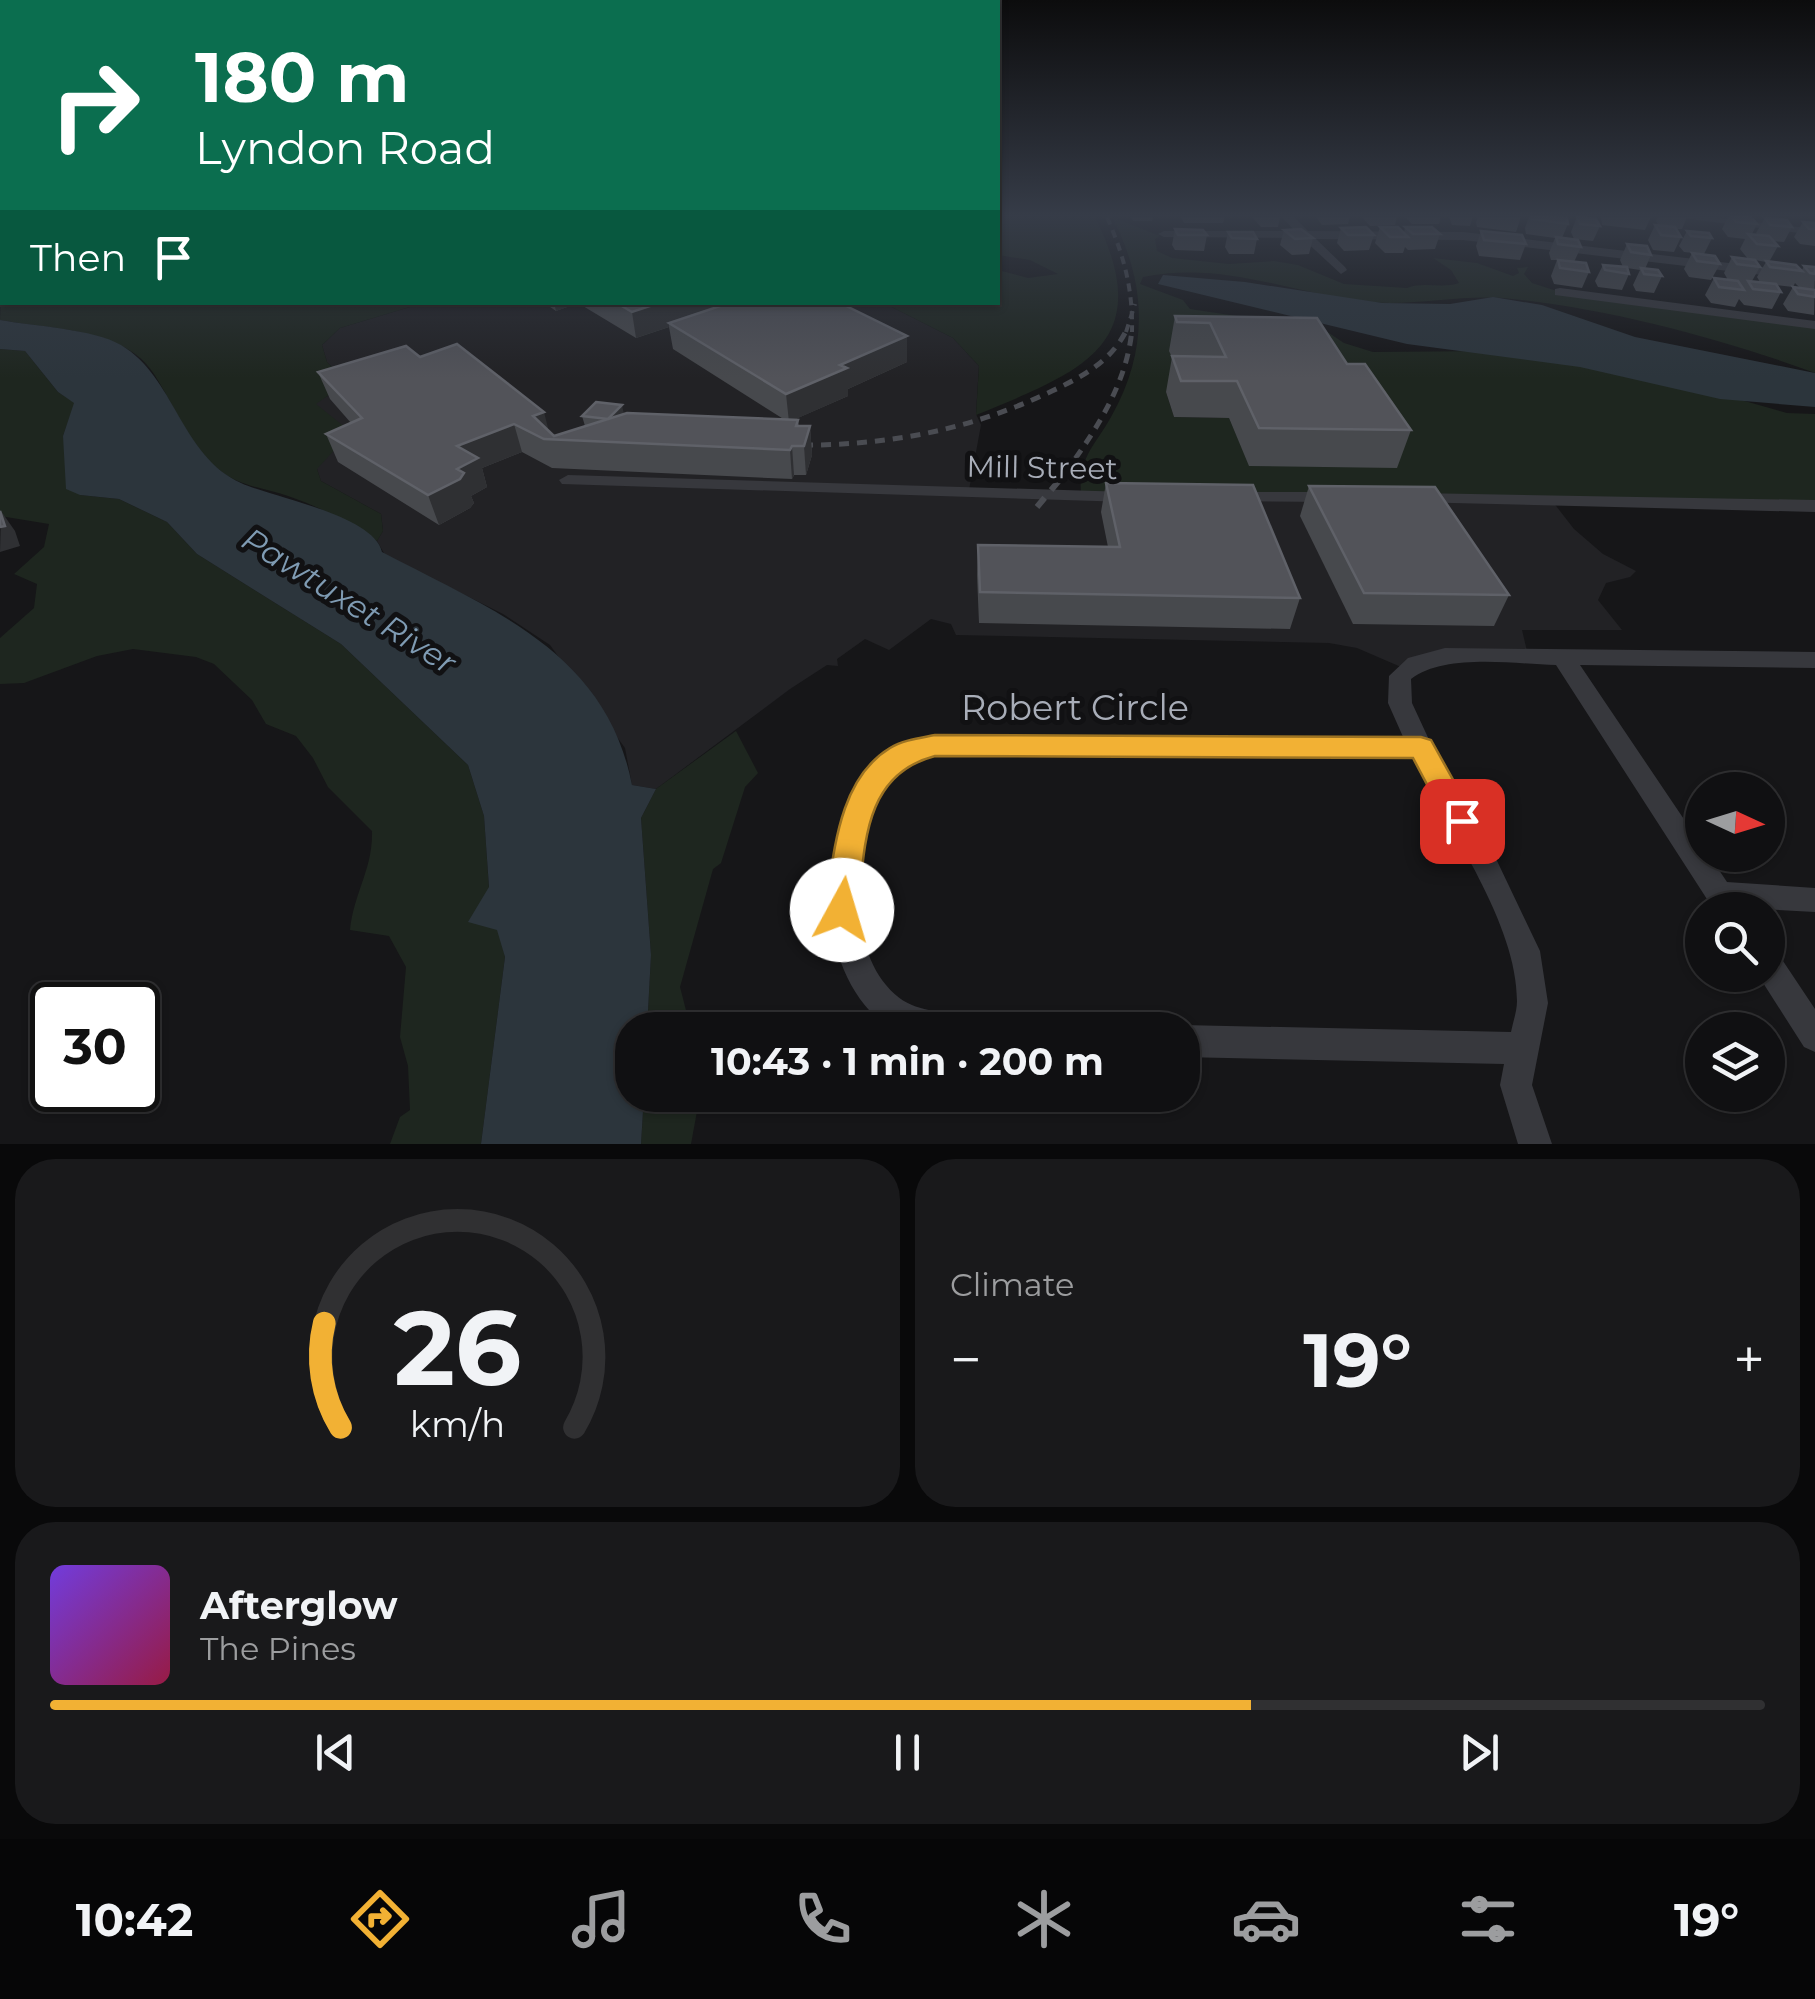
<!DOCTYPE html>
<html lang="en">
<head>
<meta charset="utf-8">
<style>
	body { margin:0; font-family:Montserrat,sans-serif; background:#19191b; color:#f1f3f6; height:100vh; display:flex; flex-direction:column; font-size:38px; white-space:nowrap }
	* { box-sizing:border-box; margin:0 }
	p { font-size:32px; color:#9c9d9f }
	.icon { flex:none; width:55px; height:55px; fill:none; stroke:currentColor; stroke-width:2; stroke-linecap:round; stroke-linejoin:round }
	.map { position:relative; height:1144px; overflow:hidden }
	.sheet { display:flex; flex-direction:column; gap:15px; padding:15px; background:#09090a; flex:1 }
	.sheet>* { flex:none }
	.banner { position:absolute; left:0px; top:0px; width:1000px; height:305px; box-shadow:0 2px 8px #0004,0 0 0 2px #303032; background:#0b6e4f; color:#fff; overflow:hidden }
	.needle { width:65px; rotate:94deg }
	.buttons { position:absolute; left:1685px; top:772px; display:grid; gap:20px }
	.buttons a { display:grid; place-items:center; width:100px; height:100px; border-radius:50%; background:#101012; box-shadow:0 2px 8px #0004,0 0 0 2px #303032; font-size:50px }
	.speed { position:absolute; left:30px; top:982px; display:flex; gap:20px; font-size:50px; font-weight:700; text-align:center }
	.speed>* { display:grid; place-content:center; width:130px; height:130px; border-radius:50%; background:#101012; box-shadow:0 2px 8px #0004,0 0 0 2px #303032; line-height:1 }
	.speed .limit { border:5px solid #111; border-radius:15px; background:#fff; color:#111 }
	.pin { position:absolute; display:grid; place-items:center; width:85px; height:85px; color:#fff; margin:-42px; border-radius:20px; box-shadow:0 5px 15px #0006 }
	.me { position:absolute; width:110px; margin:-55px; rotate:6deg; stroke-linejoin:round; filter:drop-shadow(0 0 8px #0008) }
	.turn { display:flex; align-items:center; gap:35px; height:210px; padding:0 30px; font-size:45px }
	.turn .icon { width:130px; height:130px; stroke-width:2.5 }
	.turn b { display:block; font-size:70px; line-height:85px }
	.then { display:flex; align-items:center; height:95px; padding:0 30px; background:#0003; gap:20px; font-size:38px }
	.big { font-size:75px; font-weight:700; line-height:1.1 }
	.sheet .widget { flex:1; display:flex; flex-direction:column; justify-content:center; gap:15px; min-width:0; padding:0 35px; border-radius:40px; background:#19191b }
	.sheet .dial { align-items:center; gap:0 }
	.dial svg { height:260px; overflow:visible; fill:none; stroke:#303032; stroke-width:7; stroke-linecap:round; text-anchor:middle }
	.dial text { fill:#f1f3f6; stroke:none }
	.song { display:flex; align-items:center; gap:30px }
	.cover { width:120px; height:120px; border-radius:15px; background:linear-gradient(135deg,hsl(260 70% 55%),hsl(340 70% 35%)) }
	.played { height:10px; border-radius:5px; background:linear-gradient(90deg,#f2b134 70%,#303032 70%) }
	.keys { display:flex; justify-content:space-around; direction:ltr }
	.heat { display:flex; justify-content:space-between; align-items:center; font-size:55px; direction:ltr }
	.sheet .tiles { flex:1; display:grid; gap:15px; grid-template-columns:1fr 1fr }
	.widget:last-child { grid-column:span 2 }
	.trip { position:absolute; left:615px; top:1012px; width:585px; height:100px; border-radius:40px; background:#101012; box-shadow:0 2px 8px #0004,0 0 0 2px #303032; font-weight:700; line-height:100px; text-align:center }
	.tabs { display:flex; height:160px; justify-content:space-around; align-items:center; background:#060607; color:#9c9d9f }
	.tabs .icon { width:70px; height:70px }
	.tabs .active { color:#f2b134 }
	.tabs b { font-size:45px; color:#f1f3f6 }
	.map>svg:first-child { display:block }
	.built { fill:#222225 }
	.green { fill:#1e261f; fill-rule:evenodd }
	.water { fill:#2c353c }
	.lines { fill:none; stroke-linecap:round; stroke-linejoin:round }
	.minor { fill:#37383d; fill-rule:evenodd }
	.rail-far2 { stroke:#4a4c52; stroke-width:4; stroke-dasharray:8 6; stroke-linecap:butt }
	.rail-far1 { stroke:#4a4c52; stroke-width:5; stroke-dasharray:10 8; stroke-linecap:butt }
	.rail { stroke:#4a4c52; stroke-width:6; stroke-dasharray:12 10; stroke-linecap:butt }
	.wall { fill:#47494d; fill-rule:evenodd }
	.shaded-wall { fill:#2f3033 }
	.building { fill:#525359; stroke:#5f6168; stroke-width:2.5 }
	.route { fill:#f2b134; stroke:#9d7322; stroke-width:2.5 }
	.labels { text-anchor:middle; stroke-width:10; stroke-linejoin:round; paint-order:stroke }
	.street-label { font-size:30px; fill:#a8adb8; stroke:#111113 }
	.water-label { font-size:32px; font-style:italic; fill:#7f9bb3; stroke:#111113 }
	.near-street-label { font-size:35px; fill:#a8adb8; stroke:#111113 }
</style>
</head>
<body>
<div class="map">
<svg width="1815" height="1144" viewBox="0 0 1815 1144">
	<rect width="100%" height="100%" fill="#161618"/>
	<polygon class="built" points="423,303 884,303 953,338 979,366 976,414 981,425 969,490 1553,502 1574,529 1603,554 1636,571 1630,577 1606,583 1598,600 1622,630 1522,630 1527,651 1446,658 1408,670 1357,648 1329,643 956,635 951,624 931,619 889,650 865,639 837,659 838,666 827,665 790,689 656,789 632,785 625,748 550,645 503,614 385,555 377,541 383,531 381,514 321,481 317,469 315,403 329,395 336,371 327,362 322,345 340,328"/>
	<g class="green">
		<path d="M998,217H1095C1159,345 1081,372 976,415L979,366L953,338L884,303L998,302V270L1028,278L1058,274L1030,260L998,255Z"/>
		<path d="M1112,217L1160,236L1155,239L1157,251L1172,258L1229,264L1274,261L1298,265L1344,284L1407,288C1423,281 1442,289 1459,283L1451,270L1433,258L1477,263L1513,276L1519,273L1517,268L1528,267L1524,274L1532,283L1560,292L1815,325V373C1723,339 1610,309 1512,299C1462,293 1411,308 1360,301C1286,291 1220,261 1143,277L1140,284L1183,300L1190,309L1323,329L1344,343L1373,352L1494,351L1688,385L1787,413L1815,414V506L1081,494C1078,458 1094,447 1111,417C1149,350 1147,284 1112,217ZM1203,357L1250,466L1229,418L1174,417L1166,392Z"/>
		<path d="M2,275V302L423,303L340,328L322,345L327,362L336,371L329,395L316,404L351,432L317,469L321,481L381,514L383,531L377,541C349,522 320,507 288,496C264,488 238,486 218,469C189,444 174,405 154,374C126,328 48,329 0,320Z"/>
		<path d="M0,349L25,351L58,392L75,403L63,436L80,495L119,499L167,522L197,554L341,644L468,765L484,816L489,888L505,957L481,1144H390L400,1117L410,1110L408,1066L400,1037L406,967L389,936L350,930C354,892 373,869 372,831L328,787L313,758L296,736L266,724L252,700L214,664L196,657L133,649L97,656L24,683L0,684V638L34,608L37,584L14,574L44,547L49,524L0,516Z"/>
		<polygon points="736,731 758,773 745,787 721,863 713,869 680,987 688,1018 710,1030 647,1030 651,955 641,818 656,789"/>
		<polygon points="644,1095 700,1095 691,1144 641,1144"/>
	</g>
	<g class="water">
		<polygon points="1163,275 1245,282 1382,303 1450,304 1493,297 1542,305 1635,337 1815,373 1815,407 1720,399 1580,367 1407,344 1158,284"/>
		<path d="M0,320C33,326 94,329 121,345C175,377 181,456 241,483C271,497 374,515 382,552C490,609 606,651 632,785L656,789L641,818L651,955L647,1030H632V1095H644L641,1144H481L505,957L497,930L468,922L489,887L484,816L468,765L341,644L197,554L167,522L119,499L80,495L66,489L63,436L74,403L58,392L25,351L0,349Z"/>
	</g>
	<g class="lines">
		<g class="minor">
			<polygon points="1282,217 1294,217 1308,231 1463,232 1815,273 1815,281 1463,240 1316,239 1345,267 1347,270 1341,274 1302,238 1164,237 1158,234 1164,231 1295,231"/>
			<polygon points="1674,217 1713,217 1815,229 1815,235"/>
			<polygon points="1560,288 1815,321 1815,329 1555,295 1555,289"/>
			<polygon points="568,475 1128,492 1137,497 1128,502 562,484 559,480"/>
			<polygon points="1232,492 1333,492 1342,497 1333,502 1226,501 1223,497"/>
			<polygon points="1417,493 1815,500 1815,512 1411,502 1408,498"/>
			<path d="M1445,648L1815,652V668L1580,665L1702,846V855H1709L1727,882L1815,888V912L1743,908L1714,910L1556,665C1514,664 1445,653 1411,679L1412,703L1437,757L1489,844L1540,951L1548,1003L1532,1085L1552,1144H1518L1500,1085L1504,1064L1182,1057V1030H1171L1182,1025L1511,1032C1513,1022 1517,1011 1517,1001C1517,922 1447,827 1412,757L935,754C920,758 905,762 893,773C848,818 845,937 886,985C910,1014 930,1006 961,1019L966,1030H891C823,981 818,883 846,811C853,793 863,770 878,758C893,745 916,741 935,736L1404,739L1388,703L1389,676L1408,658Z"/>
			<polygon points="1768,951 1779,955 1815,1009 1815,1052 1804,1047 1758,975 1768,975"/>
		</g>
		<g class="rail-far2">
			<path d="M1107,217C1124,256 1133,289 1132,332"/>
			<polyline points="1126,332 1135,304"/>
		</g>
		<g class="rail-far1">
			<path d="M785,445C880,447 966,432 1052,391C1082,377 1112,361 1127,329"/>
			<path d="M1065,473C1096,430 1127,384 1132,329"/>
		</g>
		<polyline class="rail" points="1037,507 1067,471"/>
	</g>
	<g class="wall">
		<polygon points="1131,217 1153,217 1152,221 1133,221"/>
		<polygon points="1181,217 1225,217 1223,223 1184,223"/>
		<polygon points="1252,217 1280,217 1278,227 1261,227"/>
		<polygon points="1316,217 1350,217 1348,224 1322,225"/>
		<polygon points="1362,217 1397,217 1395,225 1370,226"/>
		<polygon points="1405,217 1441,217 1439,224 1412,224"/>
		<polygon points="1449,217 1473,217 1470,226 1452,225"/>
		<polygon points="1478,217 1521,217 1516,232 1477,227 1476,222"/>
		<polygon points="1529,217 1567,218 1568,224 1562,238 1581,247 1574,262 1589,272 1582,288 1554,284 1551,276 1557,260 1551,260 1549,253 1555,238 1526,234 1525,228"/>
		<polygon points="1577,217 1600,226 1593,241 1574,239 1571,232"/>
		<polygon points="1601,217 1651,217 1645,230 1602,225"/>
		<polygon points="1658,217 1687,217 1682,229 1676,229 1681,237 1674,252 1653,250 1648,240 1655,225 1659,226 1656,221"/>
		<path d="M1728,217H1751L1757,224L1752,234H1757L1756,233L1765,218L1792,227L1784,242L1773,241L1778,246L1769,262L1802,270L1804,266L1815,267L1814,315L1788,311L1783,304L1793,287L1800,288L1795,283L1793,287L1776,285L1781,292L1772,309L1744,305L1739,299L1735,307L1711,303L1705,295L1714,278L1728,280L1724,273L1732,257L1748,259L1740,249L1745,239L1728,237L1722,229ZM1755,260L1766,262L1757,277L1760,282L1752,281L1760,267Z"/>
		<polygon points="1803,222 1815,223 1815,246 1800,244 1794,237"/>
		<polygon points="1380,227 1404,233 1405,227 1440,234 1435,249 1408,250 1405,247 1403,253 1385,253 1375,243"/>
		<polygon points="1341,228 1374,235 1369,250 1344,251 1337,243"/>
		<polygon points="1175,229 1207,235 1204,251 1175,250 1172,245"/>
		<polygon points="1284,230 1313,238 1309,254 1292,255 1280,245"/>
		<polygon points="1481,231 1526,244 1520,260 1479,256 1476,246"/>
		<polygon points="1687,231 1712,238 1704,254 1684,252 1679,246"/>
		<polygon points="1228,232 1257,239 1254,254 1229,254 1225,247"/>
		<polygon points="1627,244 1651,255 1645,269 1662,276 1654,293 1636,291 1633,285 1640,270 1627,268 1629,274 1622,290 1598,287 1595,281 1603,265 1623,267 1620,260"/>
		<polygon points="1692,253 1720,264 1711,280 1689,277 1684,269"/>
		<polygon points="543,302 838,302 907,362 848,389 848,396 793,420 798,420 799,426 810,426 812,455 806,475 794,475 792,479 552,468 522,452 482,468 487,487 471,496 474,503 470,508 439,525 338,462 326,434 351,423 330,399 318,372 420,357 549,431 554,436 585,426 582,416 624,414 785,420 673,349 669,327 636,338 578,303 556,311"/>
		<polygon points="1175,316 1317,318 1347,364 1411,430 1397,468 1249,466 1229,418 1174,417 1166,392 1172,357 1169,351"/>
		<polygon points="1106,483 1300,598 1290,629 979,623 977,575 978,545 1108,547 1101,512"/>
		<polygon points="1309,486 1509,595 1494,626 1353,624 1300,516"/>
	</g>
	<g class="shaded-wall">
		<polygon points="554,302 578,302 578,303 556,311"/>
		<polygon points="662,302 733,302 669,323 669,327 636,338 632,312"/>
		<polygon points="907,336 907,362 848,389 848,396 789,422 786,394 840,365"/>
		<polygon points="622,405 626,424 608,419"/>
		<polygon points="544,412 551,440 533,416"/>
		<polygon points="514,424 522,452 482,468 487,487 471,496 474,503 470,508 439,525 428,495 457,469 457,446"/>
		<polygon points="810,426 812,455 806,475 804,446"/>
		<polygon points="792,446 794,475 792,479 790,450"/>
		<polygon points="1,511 15,531 20,546 0,552"/>
	</g>
	<g class="building">
		<polygon points="1532,217 1567,218 1568,224 1532,219"/>
		<polygon points="1577,217 1596,219 1600,226 1580,224"/>
		<polygon points="1732,217 1751,217 1757,224 1736,222"/>
		<polygon points="1765,218 1787,220 1792,227 1770,225"/>
		<polygon points="1803,222 1815,223 1815,229 1809,229"/>
		<polygon points="1655,225 1675,227 1681,237 1661,235"/>
		<polygon points="1366,227 1374,235 1348,235 1341,228"/>
		<polygon points="1380,227 1398,227 1408,237 1390,237"/>
		<polygon points="1405,227 1432,227 1440,234 1413,234"/>
		<polygon points="1175,229 1203,230 1207,235 1178,235"/>
		<polygon points="1301,229 1313,238 1295,239 1284,230"/>
		<polygon points="1481,231 1522,235 1526,244 1484,240"/>
		<polygon points="1687,231 1709,233 1712,238 1691,236"/>
		<polygon points="1228,232 1253,232 1257,239 1232,238"/>
		<polygon points="1748,234 1769,236 1778,246 1757,244"/>
		<polygon points="1556,237 1578,240 1581,247 1558,244"/>
		<polygon points="1627,244 1647,246 1651,255 1631,252"/>
		<polygon points="1692,253 1715,256 1720,264 1697,261"/>
		<polygon points="1732,257 1755,260 1760,267 1737,264"/>
		<polygon points="1558,260 1586,263 1589,272 1560,268"/>
		<polygon points="1766,261 1796,265 1802,271 1770,267"/>
		<polygon points="1603,265 1627,267 1629,274 1605,270"/>
		<polygon points="1804,266 1815,267 1815,274 1810,273"/>
		<polygon points="1641,268 1658,270 1662,276 1644,274"/>
		<polygon points="1714,278 1738,281 1744,290 1719,287"/>
		<polygon points="1748,281 1776,284 1781,292 1753,289"/>
		<polygon points="1793,287 1815,290 1815,297 1798,294"/>
		<polygon points="615,302 662,302 632,312"/>
		<polygon points="732,302 838,302 907,336 840,365 847,368 786,394 669,323"/>
		<polygon points="1175,316 1317,318 1347,364 1365,364 1411,430 1259,428 1237,381 1181,381 1172,356 1226,357 1210,323 1177,322"/>
		<polygon points="457,344 544,412 533,416 554,436 627,413 798,420 796,426 810,426 804,446 792,446 790,450 544,439 514,424 457,446 478,458 457,469 464,473 460,479 428,495 326,434 362,418 318,372 406,346 420,357"/>
		<polygon points="596,402 622,405 608,419 582,416"/>
		<polygon points="1106,483 1253,485 1300,598 980,592 978,545 1120,547"/>
		<polygon points="1309,486 1435,487 1509,595 1364,593"/>
		<polygon points="0,511 5,526 0,527"/>
	</g>
	<linearGradient id="sky" x2="0" y2="1"><stop stop-color="#0c0c0d"/><stop offset="0.57" stop-color="#363c48"/><stop offset="1" stop-color="#363c48" stop-opacity="0"/></linearGradient>
	<rect width="1815" height="378" fill="url(#sky)"/>
	<path class="route" d="M935,735L1421,737L1431,740L1476,821L1472,830L1462,833L1451,830L1413,758L935,756C862,775 865,848 858,910L853,921L842,925L830,921L825,910C834,856 837,780 890,748C903,740 920,738 935,735Z"/>
	<g class="labels">
		<g class="street-label">
			<text transform="translate(1042 468) rotate(1)" y="10">Mill Street</text>
		</g>
		<g class="water-label">
			<text transform="translate(349 601) rotate(32)" y="11">Pawtuxet River</text>
		</g>
		<g class="near-street-label">
			<text x="1075" y="720">Robert Circle</text>
		</g>
	</g>
</svg>
<div class="buttons">
<a><svg class="needle" viewBox="-14 -14 28 28"><path d="M0-13l5 13h-10z" fill="#e53935"/><path d="M0 13l5-13h-10z" fill="#9c9d9f"/></svg></a>
<a><svg class="icon" aria-label="search" viewBox="0 0 24 24"><circle cx="10" cy="10" r="6"/><path d="M15 15l6 6"/></svg></a>
<a><svg class="icon" aria-label="layers" viewBox="0 0 24 24"><path d="M12 4l9 5-9 5-9-5zM3 14l9 5 9-5"/></svg></a>
</div>
<div class="speed"><div class="limit">30</div></div>
<div class="pin" style="left:1462px;top:821px;background:#d93025"><svg class="icon" aria-label="arrive" viewBox="0 0 24 24"><path d="M6 21V4h12l-3 4 3 4H6"/></svg></div>
<svg class="me" style="left:842px;top:910px" viewBox="-20 -20 40 40"><circle r="19" fill="#fff"/><path d="M0-13L10 11 0 6-10 11z" fill="#f2b134"/></svg>
<div class="trip">10:43 · 1 min · 200 m</div>
<div class="banner">
<div class="turn"><svg class="icon" aria-label="right" viewBox="0 0 24 24"><path d="M7 20v-9h11M14 6l5 5-5 5"/></svg><div><b>180 m</b>Lyndon Road</div></div>
<div class="then">Then<svg class="icon" aria-label="arrive" viewBox="0 0 24 24"><path d="M6 21V4h12l-3 4 3 4H6"/></svg></div>
</div>
</div>
<section class="sheet">
<div class="tiles">
<div class="widget dial"><svg viewBox="0 0 100 80">
<path d="M14 69A42 42 0 1 1 86 69"/>
<path d="M14 69A42 42 0 0 1 9 37" stroke="#f2b134"/>
<text x="50" y="56" font-size="32" font-weight="700">26</text>
<text x="50" y="72" font-size="11">km/h</text>
</svg></div>
<div class="widget"><p>Climate</p>
<div class="heat"><a>−</a><b class="big">19°</b><a>+</a></div>
</div>
<div class="widget">
<div class="song"><i class="cover"></i><div><b>Afterglow</b><p>The Pines</p></div></div>
<div class="played"></div>
<div class="keys"><svg class="icon" aria-label="previous" viewBox="0 0 24 24"><path d="M18 5L8 12l10 7zM5 5v14"/></svg><svg class="icon" aria-label="pause" viewBox="0 0 24 24"><path d="M8 5v14M16 5v14"/></svg><svg class="icon" aria-label="next" viewBox="0 0 24 24"><path d="M6 5l10 7-10 7zM19 5v14"/></svg></div>
</div>
</div>
</section>
<nav class="tabs">
<b>10:42</b>
<svg class="icon active" aria-label="directions" viewBox="0 0 24 24"><path d="M12 3l9 9-9 9-9-9zM9 14v-3h6M13 9l2 2-2 2"/></svg>
<svg class="icon" aria-label="music" viewBox="0 0 24 24"><path d="M9 18V5l10-2v13"/><circle cx="6" cy="18" r="3"/><circle cx="16" cy="16" r="3"/></svg>
<svg class="icon" aria-label="phone" viewBox="0 0 24 24"><path d="M5 4h4l2 5-3 2q2 4 5 5l2-3 5 2v4C11 20 4 13 5 4z"/></svg>
<svg class="icon" aria-label="climate" viewBox="0 0 24 24"><path d="M12 3v18M4 7l16 10M4 17L20 7"/></svg>
<svg class="icon" aria-label="car" viewBox="0 0 24 24"><path d="M5 17H2v-5l4-1 3-4h7l3 4 3 1v5h-3M9 17h6M6 11h13"/><circle cx="7" cy="17" r="2"/><circle cx="17" cy="17" r="2"/></svg>
<svg class="icon" aria-label="filters" viewBox="0 0 24 24"><path d="M4 7h16M4 17h16"/><circle cx="9" cy="7" r="2"/><circle cx="15" cy="17" r="2"/></svg>
<b>19°</b>
</nav>
</body>
</html>
